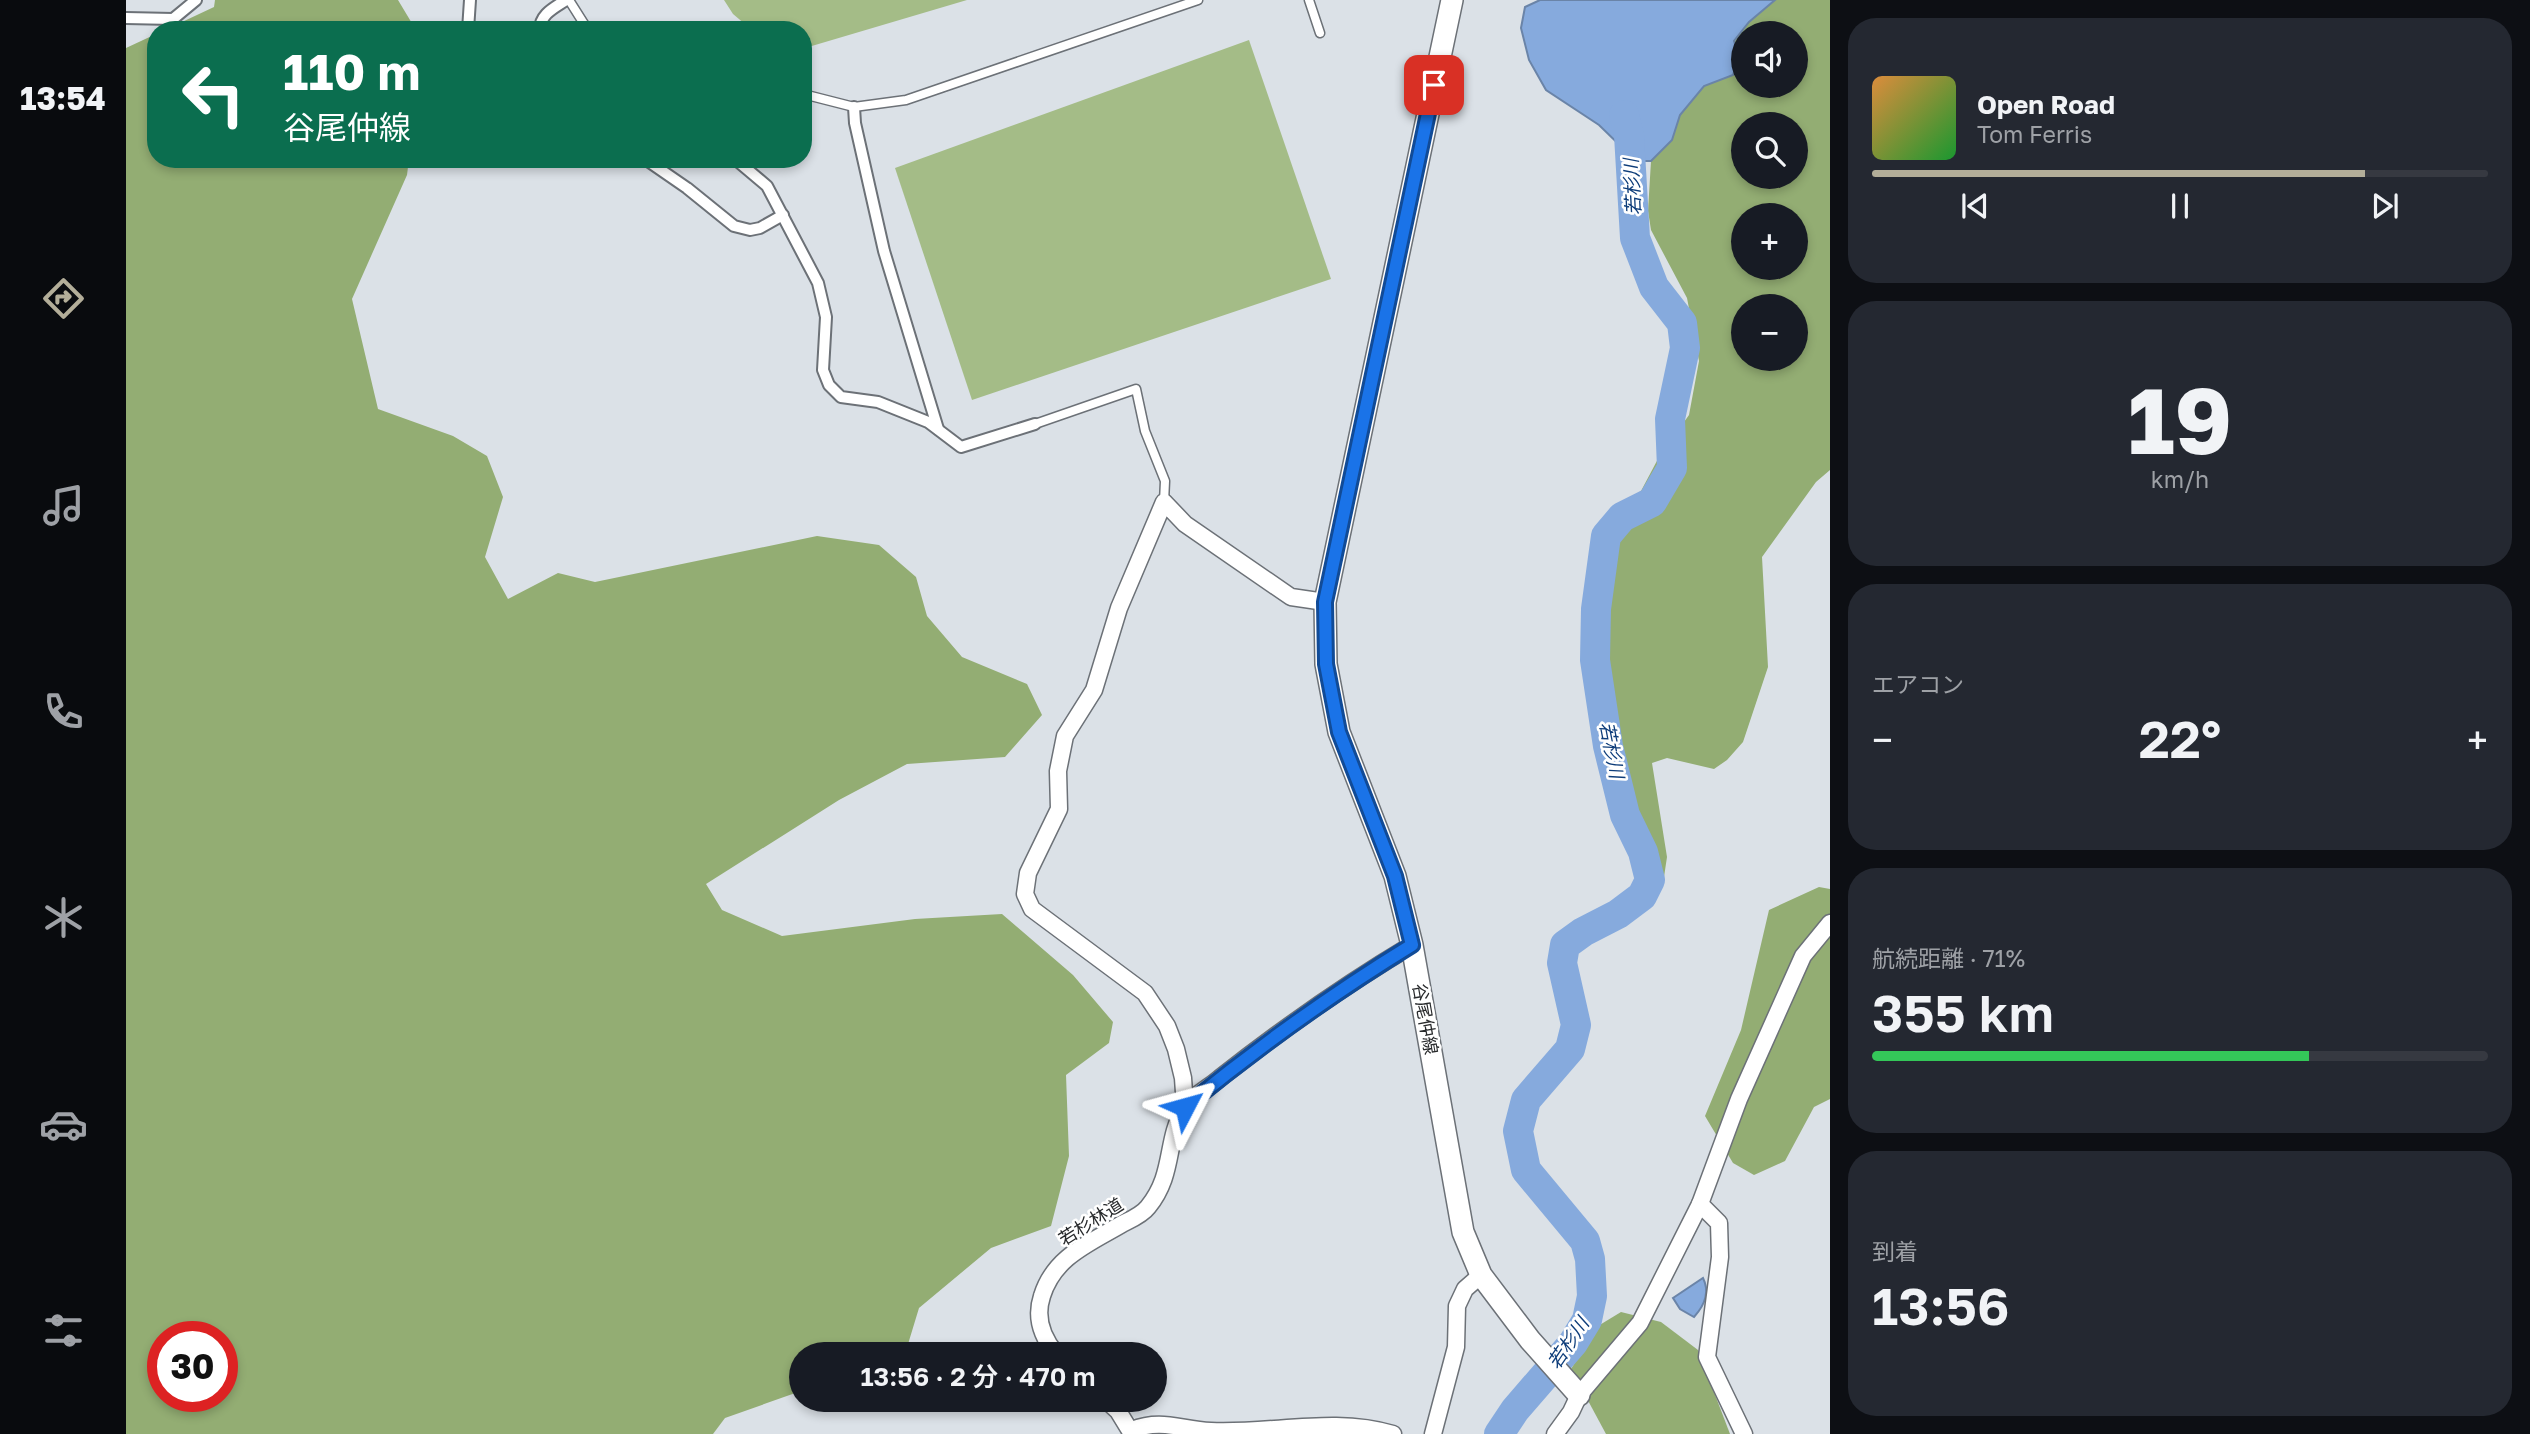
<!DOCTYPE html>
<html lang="ja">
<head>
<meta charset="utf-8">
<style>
	body { margin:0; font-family:"Golos Text","Noto Sans JP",sans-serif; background:#242831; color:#f1f3f6; height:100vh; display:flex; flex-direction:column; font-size:26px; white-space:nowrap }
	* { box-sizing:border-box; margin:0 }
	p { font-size:23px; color:#9ea1a6 }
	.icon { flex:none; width:38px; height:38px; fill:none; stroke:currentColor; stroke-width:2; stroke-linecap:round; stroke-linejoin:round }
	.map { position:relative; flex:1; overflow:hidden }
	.drawer { display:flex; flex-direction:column; gap:18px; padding:18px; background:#0d0f14; width:700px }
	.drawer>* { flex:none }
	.top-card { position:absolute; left:21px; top:21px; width:665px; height:147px; border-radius:28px; box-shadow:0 4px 10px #0003; background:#0b6e4f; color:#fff; overflow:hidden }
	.fabs { position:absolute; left:1605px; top:21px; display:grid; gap:14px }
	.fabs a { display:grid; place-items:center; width:77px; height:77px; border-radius:50%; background:#171b24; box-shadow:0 4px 10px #0003; font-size:35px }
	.speed { position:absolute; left:21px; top:1321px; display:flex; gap:14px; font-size:35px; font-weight:700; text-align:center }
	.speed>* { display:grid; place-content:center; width:91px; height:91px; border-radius:50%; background:#171b24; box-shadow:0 4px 10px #0003; line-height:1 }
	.speed .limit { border:10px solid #d22; background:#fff; color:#111 }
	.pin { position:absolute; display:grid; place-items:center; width:60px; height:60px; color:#fff; margin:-30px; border-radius:14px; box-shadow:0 4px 10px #0006 }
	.me { position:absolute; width:77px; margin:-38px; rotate:51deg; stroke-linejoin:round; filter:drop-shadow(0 0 5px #0008) }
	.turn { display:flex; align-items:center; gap:24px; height:147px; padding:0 21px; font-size:32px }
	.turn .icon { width:91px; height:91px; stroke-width:2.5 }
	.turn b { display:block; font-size:49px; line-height:60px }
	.big { font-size:52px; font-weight:600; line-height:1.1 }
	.drawer .widget { flex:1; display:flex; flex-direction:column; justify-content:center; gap:10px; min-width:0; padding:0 24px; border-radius:28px; background:#242831 }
	.drawer .dial { align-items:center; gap:0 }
	.dial b { font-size:91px; line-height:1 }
	.song { display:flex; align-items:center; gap:21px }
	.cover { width:84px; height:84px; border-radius:10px; background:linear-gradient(135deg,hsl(30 70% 55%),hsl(130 70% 35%)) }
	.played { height:7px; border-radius:4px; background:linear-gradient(90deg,#b3ae99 80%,#363941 80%) }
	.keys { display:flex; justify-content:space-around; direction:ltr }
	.heat { display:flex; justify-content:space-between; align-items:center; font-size:38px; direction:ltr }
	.charge { height:10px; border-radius:5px; background:linear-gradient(90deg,#34c759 71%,#363941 0) }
	.trip { position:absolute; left:663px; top:1342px; width:378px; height:70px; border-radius:35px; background:#171b24; box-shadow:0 4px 10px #0003; font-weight:600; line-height:70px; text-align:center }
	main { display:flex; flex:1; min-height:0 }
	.tabs { display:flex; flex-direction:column; width:126px; justify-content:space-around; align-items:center; background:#090b0e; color:#9ea1a6 }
	.tabs .icon { width:49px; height:49px }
	.tabs .selected { color:#b3ae99 }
	.tabs b { font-size:32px; color:#f1f3f6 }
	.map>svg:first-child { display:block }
	.green { fill:#a4bc87 }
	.forest { fill:#93ad73; fill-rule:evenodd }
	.water { fill:#86aadd; stroke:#6a84a8; stroke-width:2 }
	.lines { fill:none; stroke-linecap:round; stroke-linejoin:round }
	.river { stroke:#86aadd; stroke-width:30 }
	.service-casing { stroke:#6c7177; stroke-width:11 }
	.pedestrian-casing { stroke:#6c7177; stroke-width:14 }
	.minor-casing { stroke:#6c7177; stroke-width:19 }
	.secondary-casing { stroke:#6c7177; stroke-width:24 }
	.service { stroke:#fff; stroke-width:8 }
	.pedestrian { stroke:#fff; stroke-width:10 }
	.minor { stroke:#fff; stroke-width:16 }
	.secondary { stroke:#fff; stroke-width:21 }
	.route-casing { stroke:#114b97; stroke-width:18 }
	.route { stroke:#1a73e8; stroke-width:12 }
	.labels { text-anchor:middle; stroke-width:5; stroke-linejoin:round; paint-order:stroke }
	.street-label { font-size:18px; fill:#282a2c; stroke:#fff }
	.water-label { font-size:19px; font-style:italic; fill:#0e3d7a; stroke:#fff }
</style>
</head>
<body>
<main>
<nav class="tabs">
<b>13:54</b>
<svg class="icon selected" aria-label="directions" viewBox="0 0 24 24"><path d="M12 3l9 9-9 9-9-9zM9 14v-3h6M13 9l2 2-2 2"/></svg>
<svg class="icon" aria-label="music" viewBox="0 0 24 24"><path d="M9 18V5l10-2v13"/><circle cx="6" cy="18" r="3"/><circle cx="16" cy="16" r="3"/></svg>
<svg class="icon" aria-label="phone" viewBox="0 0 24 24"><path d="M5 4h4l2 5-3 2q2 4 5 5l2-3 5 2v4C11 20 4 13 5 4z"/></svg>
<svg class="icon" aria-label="climate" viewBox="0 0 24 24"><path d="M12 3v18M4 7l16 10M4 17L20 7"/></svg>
<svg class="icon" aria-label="car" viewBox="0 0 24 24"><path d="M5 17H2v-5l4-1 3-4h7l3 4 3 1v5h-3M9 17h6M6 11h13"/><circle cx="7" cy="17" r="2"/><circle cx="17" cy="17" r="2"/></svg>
<svg class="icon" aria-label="filters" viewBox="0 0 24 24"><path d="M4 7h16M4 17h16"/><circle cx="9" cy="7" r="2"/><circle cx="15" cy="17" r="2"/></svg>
</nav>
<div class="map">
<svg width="1704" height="1434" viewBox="0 0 1704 1434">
	<rect width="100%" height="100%" fill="#dbe1e7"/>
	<g class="green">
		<polygon points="598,0 841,0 679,48 677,30 626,30 607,14"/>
		<polygon points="1123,40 1205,279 846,400 769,168"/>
	</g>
	<g class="forest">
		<polygon points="89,0 272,0 290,30 39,30 88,7"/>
		<path d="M1649,0H1704V470L1690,482L1636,557L1642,667L1617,742L1601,760L1588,769L1541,758L1526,763L1541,857L1538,877L1495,836L1460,664L1488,508L1515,491L1533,457L1563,415L1573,361L1561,298L1525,230L1522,211L1525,161L1546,140L1554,115L1578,86L1607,75L1613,56L1608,42L1623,22ZM1617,33H1670V86H1617ZM1617,124H1670V177H1617ZM1617,215H1670V268H1617ZM1617,306H1670V359H1617Z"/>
		<path d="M30,34V159H283L281,175L226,299L252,409L327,436L361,456L377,497L359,557L382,599L432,573L469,582L691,536L753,545L790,577L801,616L836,657L901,684L916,715L879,757L781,764L713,800L580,884L596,910L656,936L789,919L876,914L947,975L987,1022L983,1043L940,1075L943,1156L925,1226L865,1248L793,1308L779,1354H676L675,1391L599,1418L587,1434H0V48ZM96,1337V1396H37V1337Z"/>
		<polygon points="1693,887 1704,889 1704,1099 1688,1107 1659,1161 1628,1175 1607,1163 1579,1116 1615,1030 1643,910"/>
		<polygon points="1495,1312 1535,1322 1572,1350 1604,1434 1480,1434 1445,1369 1472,1326"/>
	</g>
	<g class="water">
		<polygon points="1414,0 1649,0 1623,22 1608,41 1613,56 1607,75 1578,86 1554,115 1546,140 1525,161 1510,161 1473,125 1420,90 1403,60 1395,28 1399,7"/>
		<path d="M1577,1278C1584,1292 1578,1306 1568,1317L1554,1309L1547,1298Z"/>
	</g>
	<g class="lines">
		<polyline class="river" points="1373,1434 1389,1410 1447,1343 1461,1320 1466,1296 1464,1259 1459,1241 1400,1170 1392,1131 1400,1100 1444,1049 1450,1025 1436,963 1439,945 1457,932 1492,914 1516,896 1524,880 1517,852 1499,815 1482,746 1469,660 1470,609 1480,536 1496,517 1526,502 1546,468 1544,419 1559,348 1556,323 1528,287 1509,238 1503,135 1498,115"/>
		<defs>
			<g id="service">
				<polyline points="443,0 460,27 467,30"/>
				<polyline points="1183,0 1194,33"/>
				<polyline points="677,94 728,107 780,100 1072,0"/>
				<polyline points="909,424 1010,389 1019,431 1039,481 1038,502"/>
			</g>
			<g id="pedestrian">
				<polyline points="0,18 47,19 70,0"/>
				<polyline points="342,30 344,0"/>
				<path d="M414,30C414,14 428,8 440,0"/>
				<polyline points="728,107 729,123 758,251 812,429"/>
				<polyline points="519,159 561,188 608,226 624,230 634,228 657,215"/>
				<polyline points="609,159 641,186 692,283 700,317 697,370 703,385 715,397 752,402 802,422 835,447 909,424"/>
			</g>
			<g id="minor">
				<polyline points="1059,1107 1057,1078 1050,1049 1041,1026 1019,993 906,909 899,894 902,873 933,809 932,771 939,736 968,690 993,608 1038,502 1059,524 1165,597 1199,602"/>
				<polyline points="1574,1204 1593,1223 1594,1257 1581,1357 1618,1434"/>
				<path d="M930,1354C916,1337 909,1317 916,1296C928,1257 962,1244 996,1224C1004,1220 1016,1215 1022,1207C1049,1174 1039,1141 1058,1109C1065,1097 1084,1087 1094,1078C1155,1030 1219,985 1286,945"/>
				<polyline points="980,1400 992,1411 1006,1434"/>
				<path d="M1006,1430C1036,1418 1055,1430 1085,1431C1146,1434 1208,1416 1267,1434"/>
				<polyline points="1307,1434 1330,1347 1331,1306 1339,1289 1355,1275"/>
				<polyline points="1429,1434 1445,1412 1453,1395 1514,1323 1574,1204 1613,1099 1677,956 1704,923"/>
			</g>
			<polyline id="secondary" points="1326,0 1199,602 1200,664 1213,732 1269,876 1286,945 1337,1232 1355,1275 1404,1340 1453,1395"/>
		</defs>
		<use href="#service" class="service-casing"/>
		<use href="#pedestrian" class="pedestrian-casing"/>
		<use href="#minor" class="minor-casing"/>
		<use href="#secondary" class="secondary-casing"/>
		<use href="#service" class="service"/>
		<use href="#pedestrian" class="pedestrian"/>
		<use href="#minor" class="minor"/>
		<use href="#secondary" class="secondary"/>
	</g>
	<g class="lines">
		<defs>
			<path id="route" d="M1059,1107C1131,1048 1206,994 1286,945L1269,876L1213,732L1200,664L1199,602L1308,85"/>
		</defs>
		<use href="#route" class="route-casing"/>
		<use href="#route" class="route"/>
	</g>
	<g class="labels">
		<g class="street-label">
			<text transform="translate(1299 1019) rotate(80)" y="6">谷尾仲線</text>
			<text transform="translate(965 1222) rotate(-32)" y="6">若杉林道</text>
		</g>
		<g class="water-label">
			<text transform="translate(1506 187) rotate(-93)" y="7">若杉川</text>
			<text transform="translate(1486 750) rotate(79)" y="7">若杉川</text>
			<text transform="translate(1442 1343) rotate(-56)" y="7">若杉川</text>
		</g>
	</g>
</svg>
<div class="fabs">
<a><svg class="icon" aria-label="sound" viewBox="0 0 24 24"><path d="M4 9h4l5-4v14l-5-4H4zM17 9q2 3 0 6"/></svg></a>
<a><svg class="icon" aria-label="search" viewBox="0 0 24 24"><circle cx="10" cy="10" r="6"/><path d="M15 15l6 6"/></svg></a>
<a>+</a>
<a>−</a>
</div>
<div class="speed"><div class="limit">30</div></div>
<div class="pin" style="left:1308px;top:85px;background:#d93025"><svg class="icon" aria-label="arrive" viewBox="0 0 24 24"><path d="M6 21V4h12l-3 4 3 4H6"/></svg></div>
<svg class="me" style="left:1059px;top:1107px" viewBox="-20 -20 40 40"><path d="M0-17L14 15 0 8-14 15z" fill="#1a73e8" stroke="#fff" stroke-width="4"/></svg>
<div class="trip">13:56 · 2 分 · 470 m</div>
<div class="top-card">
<div class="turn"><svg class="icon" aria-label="left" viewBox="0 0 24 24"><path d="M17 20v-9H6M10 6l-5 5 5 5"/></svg><div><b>110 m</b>谷尾仲線</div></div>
</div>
</div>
<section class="drawer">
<div class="widget">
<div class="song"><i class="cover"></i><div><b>Open Road</b><p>Tom Ferris</p></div></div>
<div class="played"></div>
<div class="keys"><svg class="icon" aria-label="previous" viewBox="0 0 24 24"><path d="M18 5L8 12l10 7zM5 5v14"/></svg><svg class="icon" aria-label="pause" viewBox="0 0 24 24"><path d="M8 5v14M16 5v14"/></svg><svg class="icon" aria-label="next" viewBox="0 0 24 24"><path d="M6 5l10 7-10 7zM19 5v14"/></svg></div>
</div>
<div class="widget dial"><b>19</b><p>km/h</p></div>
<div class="widget"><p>エアコン</p>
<div class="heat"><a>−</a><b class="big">22°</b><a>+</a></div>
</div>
<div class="widget"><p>航続距離 · 71%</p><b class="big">355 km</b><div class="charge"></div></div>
<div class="widget"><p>到着</p><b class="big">13:56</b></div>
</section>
</main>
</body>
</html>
